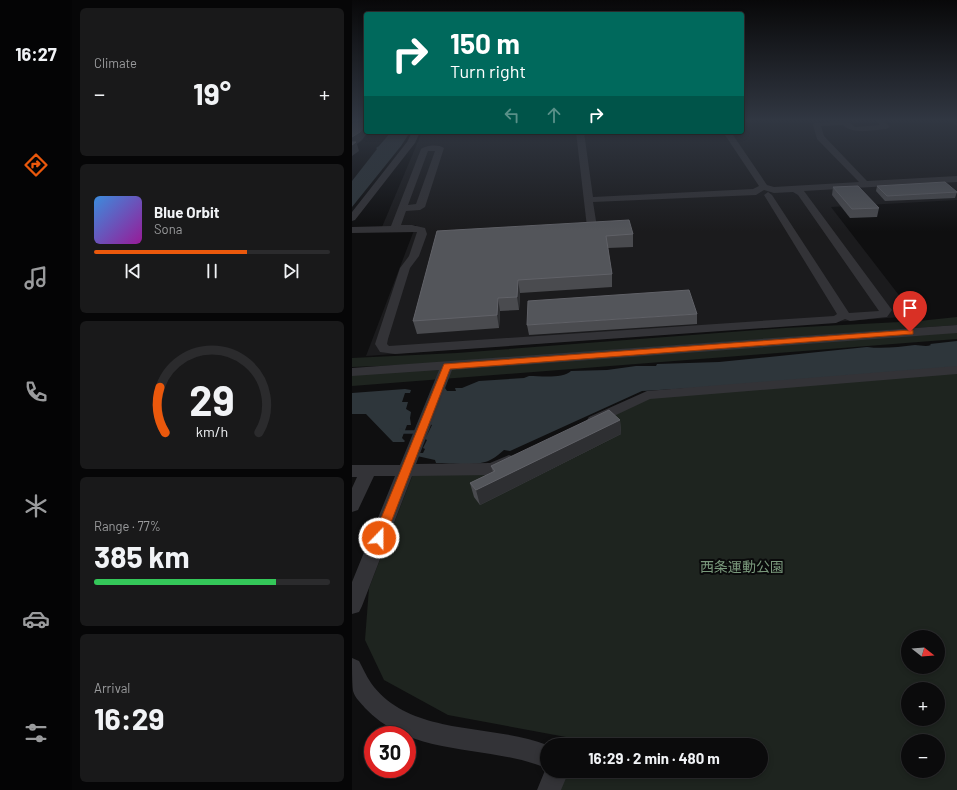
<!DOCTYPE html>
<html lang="en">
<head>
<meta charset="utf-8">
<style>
	body { margin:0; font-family:Barlow,"Noto Sans JP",sans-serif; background:#19191a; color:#f1f3f6; height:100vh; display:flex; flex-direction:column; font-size:15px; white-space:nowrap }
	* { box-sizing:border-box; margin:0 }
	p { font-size:13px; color:#9a9b9d }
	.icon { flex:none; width:22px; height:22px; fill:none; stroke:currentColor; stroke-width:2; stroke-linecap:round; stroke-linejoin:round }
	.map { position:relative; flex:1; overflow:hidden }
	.side { display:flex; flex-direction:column; gap:8px; padding:8px; background:#060607; width:280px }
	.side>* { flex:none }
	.top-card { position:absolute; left:12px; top:12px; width:380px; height:122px; border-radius:4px; box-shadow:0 2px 6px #0003,0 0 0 1px #2b2b2d; background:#00695c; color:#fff; overflow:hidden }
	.needle { width:26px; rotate:107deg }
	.fabs { position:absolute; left:549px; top:630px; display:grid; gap:8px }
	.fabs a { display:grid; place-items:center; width:44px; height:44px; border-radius:50%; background:#0b0b0c; box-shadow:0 2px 6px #0003,0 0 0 1px #2b2b2d; font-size:20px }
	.speed { position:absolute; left:12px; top:726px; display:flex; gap:8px; font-size:20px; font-weight:700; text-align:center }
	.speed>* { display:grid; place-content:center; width:52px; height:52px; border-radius:50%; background:#0b0b0c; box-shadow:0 2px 6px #0003,0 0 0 1px #2b2b2d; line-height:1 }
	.speed .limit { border:6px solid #d22; background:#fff; color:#111 }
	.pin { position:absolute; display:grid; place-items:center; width:34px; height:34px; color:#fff; margin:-41px -17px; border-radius:50% 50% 50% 0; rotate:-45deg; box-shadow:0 0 4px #0007 }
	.pin .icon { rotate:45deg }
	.me { position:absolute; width:44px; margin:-22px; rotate:22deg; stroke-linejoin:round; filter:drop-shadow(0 0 3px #0008) }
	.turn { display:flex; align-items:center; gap:14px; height:84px; padding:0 20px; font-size:18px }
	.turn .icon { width:52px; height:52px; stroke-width:2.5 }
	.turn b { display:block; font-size:28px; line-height:34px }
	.lanes { display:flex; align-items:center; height:38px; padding:0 20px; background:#0003; justify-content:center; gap:20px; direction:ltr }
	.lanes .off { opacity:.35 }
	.big { font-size:30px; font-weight:700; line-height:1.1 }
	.side .widget { flex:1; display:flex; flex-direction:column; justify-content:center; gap:6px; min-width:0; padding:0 14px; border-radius:6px; background:#19191a }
	.side .dial { align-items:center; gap:0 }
	.dial svg { height:104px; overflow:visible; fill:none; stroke:#2b2b2d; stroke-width:7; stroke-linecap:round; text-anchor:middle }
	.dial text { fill:#f1f3f6; stroke:none }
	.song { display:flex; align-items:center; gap:12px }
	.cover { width:48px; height:48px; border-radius:6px; background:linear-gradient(135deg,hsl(210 70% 55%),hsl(300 70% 35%)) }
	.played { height:4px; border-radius:2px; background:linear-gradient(90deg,#ea580c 65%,#2b2b2d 65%) }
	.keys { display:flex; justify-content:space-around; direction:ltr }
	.heat { display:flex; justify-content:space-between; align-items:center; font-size:22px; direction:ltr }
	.charge { height:6px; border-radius:3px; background:linear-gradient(90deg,#34c759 77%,#2b2b2d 0) }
	.trip { position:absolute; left:188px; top:738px; width:228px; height:40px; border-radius:20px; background:#0b0b0c; box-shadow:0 2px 6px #0003,0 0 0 1px #2b2b2d; font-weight:700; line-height:40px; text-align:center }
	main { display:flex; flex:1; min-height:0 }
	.tab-bar { display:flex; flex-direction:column; width:72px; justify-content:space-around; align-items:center; background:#040405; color:#9a9b9d }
	.tab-bar .icon { width:28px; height:28px }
	.tab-bar .selected { color:#ea580c }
	.tab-bar b { font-size:18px; color:#f1f3f6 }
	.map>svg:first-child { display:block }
	.built { fill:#1b1b1d }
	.green { fill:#1e241f; fill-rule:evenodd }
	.water { fill:#2e363b }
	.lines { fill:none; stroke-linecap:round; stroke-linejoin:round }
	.stream { stroke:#2e363b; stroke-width:3.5 }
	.minor { fill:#333337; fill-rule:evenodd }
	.wall { fill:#4a4b4f }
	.shaded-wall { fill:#2e2f32 }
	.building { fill:#53555a; stroke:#606167 }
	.route { fill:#ea580c; stroke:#983908 }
	.labels { text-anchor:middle; stroke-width:4; stroke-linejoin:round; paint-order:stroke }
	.near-park-label { font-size:14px; fill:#7a997c; stroke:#0a0a0b }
</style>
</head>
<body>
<main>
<nav class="tab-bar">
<b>16:27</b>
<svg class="icon selected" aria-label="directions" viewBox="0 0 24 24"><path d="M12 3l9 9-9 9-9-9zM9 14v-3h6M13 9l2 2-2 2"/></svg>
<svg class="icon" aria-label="music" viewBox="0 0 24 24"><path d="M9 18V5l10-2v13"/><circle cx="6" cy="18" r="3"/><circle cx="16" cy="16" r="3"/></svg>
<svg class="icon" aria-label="phone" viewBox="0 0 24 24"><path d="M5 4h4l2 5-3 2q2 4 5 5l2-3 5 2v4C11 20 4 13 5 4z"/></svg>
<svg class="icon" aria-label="climate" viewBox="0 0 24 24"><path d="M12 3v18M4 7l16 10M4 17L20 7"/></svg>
<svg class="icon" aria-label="car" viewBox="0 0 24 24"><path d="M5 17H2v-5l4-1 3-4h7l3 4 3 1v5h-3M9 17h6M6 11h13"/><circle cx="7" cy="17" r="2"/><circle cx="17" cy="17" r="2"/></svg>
<svg class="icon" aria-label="filters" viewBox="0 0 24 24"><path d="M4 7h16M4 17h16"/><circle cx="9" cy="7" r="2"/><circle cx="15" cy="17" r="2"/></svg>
</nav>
<section class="side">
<div class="widget"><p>Climate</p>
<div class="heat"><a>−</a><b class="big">19°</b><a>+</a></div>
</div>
<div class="widget">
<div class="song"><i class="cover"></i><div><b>Blue Orbit</b><p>Sona</p></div></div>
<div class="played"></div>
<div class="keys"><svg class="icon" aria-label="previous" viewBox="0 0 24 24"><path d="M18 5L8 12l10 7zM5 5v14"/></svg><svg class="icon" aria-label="pause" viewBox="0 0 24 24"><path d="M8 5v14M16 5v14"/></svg><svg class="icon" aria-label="next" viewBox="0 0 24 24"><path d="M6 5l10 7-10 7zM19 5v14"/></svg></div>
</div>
<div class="widget dial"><svg viewBox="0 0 100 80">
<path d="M14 69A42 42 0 1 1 86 69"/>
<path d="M14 69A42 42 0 0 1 10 34" stroke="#ea580c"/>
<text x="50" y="56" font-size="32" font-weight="700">29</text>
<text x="50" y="72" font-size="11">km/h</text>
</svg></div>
<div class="widget"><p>Range · 77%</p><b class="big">385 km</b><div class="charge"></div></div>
<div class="widget"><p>Arrival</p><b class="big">16:29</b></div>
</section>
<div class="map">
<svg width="605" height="790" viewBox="0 0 605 790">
	<rect width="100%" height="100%" fill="#0f0f10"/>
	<polygon class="built" points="390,120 605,120 605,200 479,207 563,316 14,356 64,225 30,227 70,132 390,132"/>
	<g class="green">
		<polygon points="605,317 605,325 55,365 0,367 0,358 105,353 433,328 567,321"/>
		<polygon points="605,331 605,339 0,386 0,373"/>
		<path d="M605,371V790H207L215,771H409V745H218L214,737L96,715L32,680L13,640L17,588L61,474L141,472L296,397ZM556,637H586V667H556ZM556,689H586V719H556ZM556,741H586V771H556Z"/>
	</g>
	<g class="water">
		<polygon points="39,132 58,132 49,146 0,207 0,181 25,149 24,148 27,146"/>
		<path d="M605,341V367L358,387L290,391L158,451L152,450C148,453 144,457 140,459C129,467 98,463 84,463L83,460L65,456L66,453H71L73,449L71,448L75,440L73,439L80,425L77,424L90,388H93L95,391H104L103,388H110L127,381L172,378L177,376C188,376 211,379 219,371L255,370L284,366H304L305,364L367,362L515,347C530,349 547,347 563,345C568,345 574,347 579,345L578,344Z"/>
		<polygon points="53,389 59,390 58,393 53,393 50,402 56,402 54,409 59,412 58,418 59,425 55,425 50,438 53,441 52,442 41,442 14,414 0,414 0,393"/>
	</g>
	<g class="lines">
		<polyline class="stream" points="49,430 52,432 65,432"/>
		<g class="minor">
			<path d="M487,120H494L503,127L528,125L524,120H531L538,127L534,129C521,130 501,135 491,125L469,126L472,136L515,181L605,176V182L452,191L540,310L535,317L498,321L493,319L484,323L43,354L28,352L23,344L48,268L57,256L65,232L0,233V227L39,226L69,149C74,145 87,144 92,148L73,207L68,210L54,211L49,225H60L73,228L75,234L67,256L58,268L36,339L35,344L37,346L482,316L485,314L412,195L416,192L420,195L497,313L527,311L446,195L441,192L422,193L412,190L404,195L241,202L245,227L240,230L235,227L224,132H232L241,197L401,189L407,186L371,132H379L415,185L422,187L507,182L465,139L461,125L462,123L487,121ZM76,151H83L64,204L56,205Z"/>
			<polygon points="596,120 604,120 605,126"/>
			<polygon points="60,132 68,132 63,143 3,220 0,221 0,212 55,142"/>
			<polygon points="605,325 605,333 100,370 64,464 138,463 157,455 163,457 165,461 163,465 140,475 60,476 10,606 7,612 0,614 0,582 43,476 22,476 6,510 0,512 0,488 5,477 0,477 0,465 48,465 87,370 0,376 0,368"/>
			<polygon points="605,366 605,374 298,399 247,423 242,425 237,423 235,420 237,417 295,391"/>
			<path d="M0,658L7,661C11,668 14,676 19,683C58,737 139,723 195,745V771H217L209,790H185L194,768C136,744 60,758 13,708C9,703 3,698 1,691C0,682 0,668 0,658Z"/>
		</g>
	</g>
	<g class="wall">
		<polygon points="525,186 605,192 603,198 533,201 524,191"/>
		<polygon points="481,187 527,208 525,217 498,218 480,195"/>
		<polygon points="85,231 281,234 281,247 256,248 260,274 260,287 168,293 167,310 148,311 147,328 65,334 61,321"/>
		<polygon points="345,314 345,324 177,335 175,325"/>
		<polygon points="268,420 269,434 128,505 122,497 118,483 141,472 139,466"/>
	</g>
	<g class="shaded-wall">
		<polygon points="14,124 14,132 16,132 10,140 5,144 7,151 0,156 0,137"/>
		<polygon points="166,280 168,293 167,310 165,297"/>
		<polygon points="146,298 148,311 147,328 145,315"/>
		<polygon points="268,420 269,434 128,505 124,490"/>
	</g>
	<g class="building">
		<polygon points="0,120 14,120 14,124 8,132 0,137"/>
		<polygon points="0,142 4,142 0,145"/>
		<polygon points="593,182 605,192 535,196 525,186"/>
		<polygon points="506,186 527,208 500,209 481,187"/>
		<polygon points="277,220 281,234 254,236 260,274 166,280 165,297 146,298 145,315 61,321 85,231"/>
		<polygon points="337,290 345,314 175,325 176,301"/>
		<polygon points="257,410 268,420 124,490 118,483 143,471 139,466"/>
	</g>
	<linearGradient id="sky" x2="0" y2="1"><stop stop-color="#080809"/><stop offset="0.52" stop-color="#313742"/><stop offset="1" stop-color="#313742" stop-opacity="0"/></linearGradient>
	<rect width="605" height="231" fill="url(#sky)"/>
	<polygon class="route" points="558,330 561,330 561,334 98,369 33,538 31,542 27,543 23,542 21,538 92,364"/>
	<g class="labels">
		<g class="near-park-label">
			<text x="390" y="572">西条運動公園</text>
		</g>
	</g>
</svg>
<div class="fabs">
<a><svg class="needle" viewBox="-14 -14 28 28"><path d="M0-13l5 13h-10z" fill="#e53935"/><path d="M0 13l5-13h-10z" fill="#9a9b9d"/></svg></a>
<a>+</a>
<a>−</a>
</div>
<div class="speed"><div class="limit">30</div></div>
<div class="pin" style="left:558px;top:332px;background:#d93025"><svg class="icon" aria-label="arrive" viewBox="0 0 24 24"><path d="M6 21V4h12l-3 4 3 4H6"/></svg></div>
<svg class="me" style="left:27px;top:538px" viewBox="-20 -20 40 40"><circle r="17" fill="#ea580c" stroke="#fff" stroke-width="3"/><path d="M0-11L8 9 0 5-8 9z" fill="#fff"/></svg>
<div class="trip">16:29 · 2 min · 480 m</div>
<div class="top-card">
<div class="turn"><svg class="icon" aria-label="right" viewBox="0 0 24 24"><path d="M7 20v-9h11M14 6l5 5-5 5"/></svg><div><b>150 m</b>Turn right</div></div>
<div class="lanes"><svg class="icon off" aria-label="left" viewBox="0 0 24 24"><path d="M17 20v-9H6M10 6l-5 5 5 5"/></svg><svg class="icon off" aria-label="ahead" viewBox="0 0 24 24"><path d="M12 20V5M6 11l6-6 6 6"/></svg><svg class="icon" aria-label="right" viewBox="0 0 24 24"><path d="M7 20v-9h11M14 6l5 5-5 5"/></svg></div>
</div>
</div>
</main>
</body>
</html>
